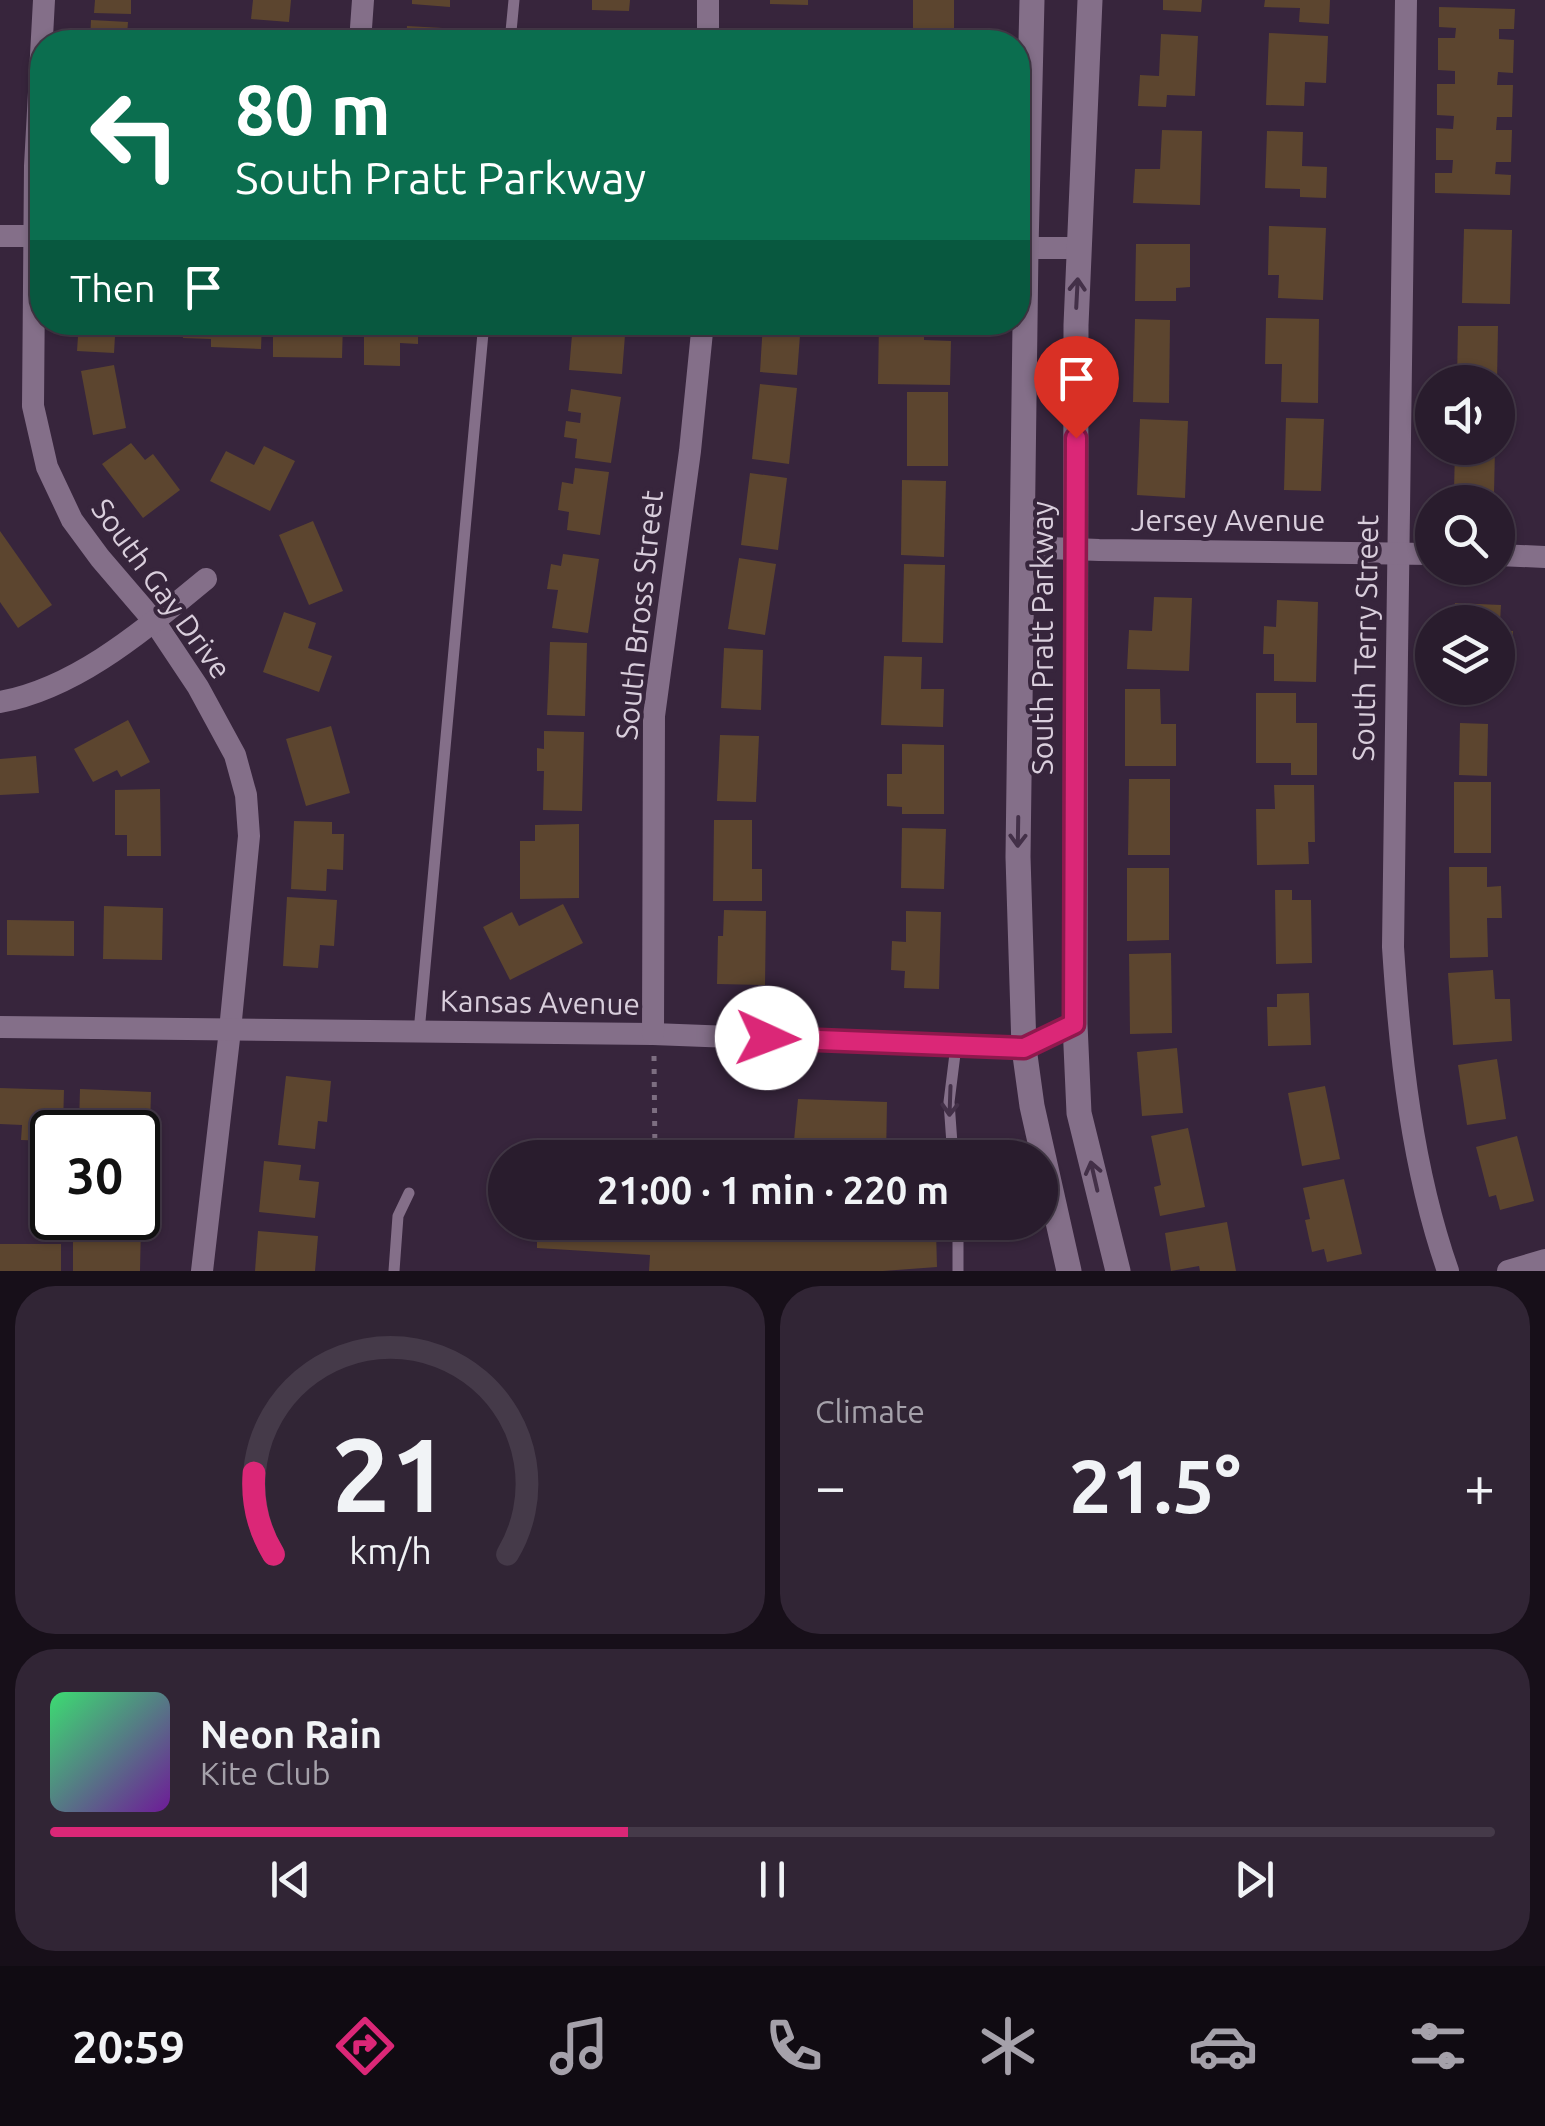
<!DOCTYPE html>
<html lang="en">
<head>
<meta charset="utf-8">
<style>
	body { margin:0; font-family:Ubuntu,sans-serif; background:#312535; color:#f1f3f6; height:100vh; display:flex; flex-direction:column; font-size:38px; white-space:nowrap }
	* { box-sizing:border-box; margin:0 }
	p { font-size:32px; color:#a5a1aa }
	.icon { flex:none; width:55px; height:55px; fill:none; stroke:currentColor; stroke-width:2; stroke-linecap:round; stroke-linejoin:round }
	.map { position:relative; height:1271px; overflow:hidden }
	.drawer { display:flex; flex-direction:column; gap:15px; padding:15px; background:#170f19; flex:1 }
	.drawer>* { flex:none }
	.top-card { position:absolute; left:30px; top:30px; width:1000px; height:305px; border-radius:40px; box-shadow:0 2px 8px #0004,0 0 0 2px #453a49; background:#0b6e4f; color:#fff; overflow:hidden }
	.tools { position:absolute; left:1415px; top:365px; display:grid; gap:20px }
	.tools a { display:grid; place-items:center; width:100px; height:100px; border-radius:50%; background:#291c2d; box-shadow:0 2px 8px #0004,0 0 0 2px #453a49; font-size:50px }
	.speed { position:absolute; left:30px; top:1110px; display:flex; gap:20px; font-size:50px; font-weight:700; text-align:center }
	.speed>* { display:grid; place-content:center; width:130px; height:130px; border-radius:50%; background:#291c2d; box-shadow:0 2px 8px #0004,0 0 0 2px #453a49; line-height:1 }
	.speed .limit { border:5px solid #111; border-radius:15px; background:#fff; color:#111 }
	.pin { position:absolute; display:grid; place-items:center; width:85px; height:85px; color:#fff; margin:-102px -42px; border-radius:50% 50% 50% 0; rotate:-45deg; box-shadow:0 0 10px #0007 }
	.pin .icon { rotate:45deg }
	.me { position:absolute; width:110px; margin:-55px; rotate:92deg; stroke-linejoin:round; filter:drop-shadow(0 0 8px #0008) }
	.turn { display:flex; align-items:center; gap:35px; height:210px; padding:0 40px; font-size:45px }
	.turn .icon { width:130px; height:130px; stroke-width:2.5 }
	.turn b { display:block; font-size:70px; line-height:85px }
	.then { display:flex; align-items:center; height:95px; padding:0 40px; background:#0003; gap:20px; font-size:38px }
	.big { font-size:75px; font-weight:600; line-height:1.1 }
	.drawer .tile { flex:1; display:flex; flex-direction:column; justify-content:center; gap:15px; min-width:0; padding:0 35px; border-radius:40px; background:#312535 }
	.drawer .dial { align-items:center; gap:0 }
	.dial svg { height:260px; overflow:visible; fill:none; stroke:#453a49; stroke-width:7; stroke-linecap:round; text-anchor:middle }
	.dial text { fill:#f1f3f6; stroke:none }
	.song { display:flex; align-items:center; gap:30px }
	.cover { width:120px; height:120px; border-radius:15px; background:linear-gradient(135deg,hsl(140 70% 55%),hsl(280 70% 35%)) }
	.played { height:10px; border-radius:5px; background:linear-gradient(90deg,#db2777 40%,#453a49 40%) }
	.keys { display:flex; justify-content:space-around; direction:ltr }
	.heat { display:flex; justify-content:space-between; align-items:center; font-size:55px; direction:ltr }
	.drawer .tiles { flex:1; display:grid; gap:15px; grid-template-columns:1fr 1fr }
	.tile:last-child { grid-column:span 2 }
	.trip { position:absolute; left:488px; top:1140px; width:570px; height:100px; border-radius:50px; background:#291c2d; box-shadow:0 2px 8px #0004,0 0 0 2px #453a49; font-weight:600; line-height:100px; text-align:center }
	.tab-bar { display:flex; height:160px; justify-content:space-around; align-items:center; background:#100b12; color:#a5a1aa }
	.tab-bar .icon { width:70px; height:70px }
	.tab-bar .on { color:#db2777 }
	.tab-bar b { font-size:45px; color:#f1f3f6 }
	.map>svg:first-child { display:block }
	.building { fill:#5c452f }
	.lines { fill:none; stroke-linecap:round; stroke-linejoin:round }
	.path { stroke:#7d6e81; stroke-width:5; stroke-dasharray:5 8; stroke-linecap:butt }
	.service { stroke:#846f89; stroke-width:11 }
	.minor { stroke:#846f89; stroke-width:22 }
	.tertiary { stroke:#846f89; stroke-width:25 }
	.oneway { stroke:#433048 }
	.route-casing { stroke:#8e194d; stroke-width:25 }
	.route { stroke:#db2777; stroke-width:18 }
	.labels { text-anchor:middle; stroke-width:8; stroke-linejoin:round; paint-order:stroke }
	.street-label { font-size:30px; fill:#d9cedc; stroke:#37253c }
</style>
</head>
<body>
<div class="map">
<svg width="1545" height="1271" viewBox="0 0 1545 1271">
	<rect width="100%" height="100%" fill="#37253c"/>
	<g class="building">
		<polygon points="95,0 131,0 131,14 94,13"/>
		<polygon points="253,0 291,0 289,22 251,19"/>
		<polygon points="412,0 450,0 450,7 412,4"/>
		<polygon points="592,0 630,0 629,11 592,10"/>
		<polygon points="770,0 808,0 808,5 770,4"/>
		<rect x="913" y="0" width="41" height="28"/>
		<polygon points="1163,0 1202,0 1201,12 1163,10"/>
		<polygon points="1265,0 1330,0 1329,24 1299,22 1300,8 1264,7"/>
		<polygon points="1439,7 1515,9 1514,29 1499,29 1499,39 1514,40 1513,73 1498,72 1497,85 1513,85 1512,117 1497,117 1496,130 1512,130 1511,162 1496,162 1495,174 1511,175 1510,195 1435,193 1435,173 1452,173 1453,160 1436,160 1436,128 1453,129 1454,116 1437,115 1437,84 1455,84 1455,71 1438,70 1438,38 1455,38 1456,28 1439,27"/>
		<polygon points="91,20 128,22 127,35 144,36 144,42 90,42"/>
		<polygon points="407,26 443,28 442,42 406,42"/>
		<polygon points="250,30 290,32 289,42 250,42"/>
		<polygon points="1269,33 1328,36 1326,83 1305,82 1304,106 1266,105"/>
		<polygon points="1161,34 1198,36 1195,96 1167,95 1166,107 1138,106 1140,75 1159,76"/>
		<polygon points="591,36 629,36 629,42 592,42"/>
		<polygon points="1162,130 1202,131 1200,205 1133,203 1135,169 1160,169"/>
		<polygon points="1267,131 1303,132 1302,166 1327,167 1326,198 1300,197 1300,189 1265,188"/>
		<polygon points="1269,226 1326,228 1323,300 1278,298 1279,275 1268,275"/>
		<polygon points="1464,229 1512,230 1510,304 1462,303"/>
		<polygon points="1136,244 1190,244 1190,287 1176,288 1176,301 1135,301"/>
		<polygon points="1266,318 1319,319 1318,403 1281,402 1282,364 1265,364"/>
		<polygon points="1135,319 1170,320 1169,403 1133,402"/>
		<polygon points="79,322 137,322 136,337 115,336 114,353 77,351"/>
		<polygon points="183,322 262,322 261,349 211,347 211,339 183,338"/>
		<polygon points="273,322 343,322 342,358 273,357"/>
		<polygon points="364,322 418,322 418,344 400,343 400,366 364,365"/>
		<polygon points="588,322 626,322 622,374 569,370 572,335 587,336"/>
		<polygon points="763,322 801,322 797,375 760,372"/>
		<polygon points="879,322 924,322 924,340 951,341 950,385 878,384"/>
		<polygon points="1458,326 1498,326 1497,382 1457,382"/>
		<polygon points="114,365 126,428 93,435 81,371"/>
		<polygon points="760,384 797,388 789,464 752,459"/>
		<polygon points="571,389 621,397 611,463 575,458 577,439 564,437 566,421 580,423 581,413 568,411"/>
		<rect x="907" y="392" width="41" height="74"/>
		<polygon points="1286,418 1324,419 1321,491 1284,490"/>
		<polygon points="1140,419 1188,421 1185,498 1137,495"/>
		<polygon points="131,443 145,460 153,454 180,490 143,518 102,464"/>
		<polygon points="264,446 295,461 270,511 210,481 226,451 254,465"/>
		<polygon points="1455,448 1495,448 1494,493 1454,492"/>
		<polygon points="575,468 609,472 600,535 567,530 569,512 558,510 562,482 573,484"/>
		<polygon points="750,473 787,478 778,550 741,545"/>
		<polygon points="902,480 946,481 944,557 901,555"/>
		<polygon points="313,521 343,591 309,605 279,535"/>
		<polygon points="0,531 52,605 18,628 0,602"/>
		<polygon points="563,554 599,559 588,633 552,628 558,590 547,589 551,564 561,566"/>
		<polygon points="739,558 776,564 765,635 728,629"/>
		<polygon points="904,564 945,565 943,643 902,642"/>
		<polygon points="1154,597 1192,598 1189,671 1127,669 1129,630 1152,631"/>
		<polygon points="1277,600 1318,602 1316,682 1274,681 1274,654 1263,654 1264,626 1276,627"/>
		<polygon points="1455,603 1501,605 1500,622 1454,622"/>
		<polygon points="284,612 316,623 308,648 332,656 319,692 263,672"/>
		<polygon points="1498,630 1513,631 1512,663 1498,663"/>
		<polygon points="550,642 587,643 585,716 547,715"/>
		<polygon points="724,648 763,650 761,710 721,708"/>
		<polygon points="884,656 922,657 921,689 944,689 943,727 881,725"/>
		<polygon points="1452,688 1499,688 1499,694 1452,692"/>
		<polygon points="1125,689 1160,689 1161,724 1176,724 1176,766 1125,766"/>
		<polygon points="1256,693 1296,693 1296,723 1317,723 1317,775 1291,775 1291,763 1256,763"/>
		<polygon points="128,720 150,762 121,777 117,770 93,782 74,749"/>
		<polygon points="1460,723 1488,724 1487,776 1459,775"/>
		<polygon points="331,726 350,793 306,806 286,739"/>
		<polygon points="544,731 584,732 582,811 543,810 544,771 537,771 537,748 544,749"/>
		<polygon points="720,735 759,736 756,802 717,801"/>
		<polygon points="902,744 944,745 944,814 902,814 902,807 887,806 887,774 902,774"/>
		<polygon points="36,756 39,793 0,795 0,759"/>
		<polygon points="1129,779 1170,779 1170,855 1128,855"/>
		<rect x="1454" y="782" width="37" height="71"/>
		<polygon points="1274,785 1314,785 1315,842 1308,842 1309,864 1257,865 1256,809 1275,809"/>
		<polygon points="160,789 161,856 127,856 127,835 115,835 115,790"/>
		<polygon points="714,820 752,820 752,869 762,869 762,901 713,901"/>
		<polygon points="294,821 332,822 332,834 344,834 343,870 327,869 326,891 291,889"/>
		<polygon points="579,824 579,898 520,899 520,841 535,841 535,825"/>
		<polygon points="902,828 946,829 944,889 901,888"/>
		<polygon points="1449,867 1487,867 1487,887 1501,886 1502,918 1487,918 1488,957 1450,958"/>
		<polygon points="1127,868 1169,868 1169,940 1127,941"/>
		<polygon points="1275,890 1292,890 1292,900 1311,900 1312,963 1276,964"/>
		<polygon points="287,897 337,900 334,946 320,945 318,968 283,966"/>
		<polygon points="563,904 583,943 510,980 483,927 512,912 519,926"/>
		<polygon points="104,906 163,908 162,960 103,959"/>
		<polygon points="724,910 766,911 765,985 717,984 718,936 723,936"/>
		<polygon points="906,911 941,912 939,989 904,988 905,971 891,970 892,941 906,942"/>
		<polygon points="7,920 74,921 74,956 7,955"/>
		<polygon points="1171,953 1172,1033 1130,1034 1129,954"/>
		<polygon points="1493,970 1495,999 1510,999 1512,1041 1453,1045 1448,973"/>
		<polygon points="1309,993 1311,1045 1268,1046 1267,1007 1277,1007 1277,994"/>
		<polygon points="1177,1048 1183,1113 1142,1116 1137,1052"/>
		<polygon points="1497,1059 1506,1119 1467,1125 1458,1065"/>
		<polygon points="286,1076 331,1081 327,1122 318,1121 315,1149 278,1145"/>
		<polygon points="1325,1086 1340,1159 1302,1166 1288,1093"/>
		<polygon points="0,1088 64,1090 63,1126 54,1125 52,1141 21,1140 22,1125 0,1124"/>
		<polygon points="80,1089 151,1092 150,1128 79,1125"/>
		<polygon points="798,1099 887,1102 886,1158 757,1158 758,1140 781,1141 782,1152 793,1151"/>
		<polygon points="1188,1128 1205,1207 1160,1216 1154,1187 1161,1185 1151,1136"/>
		<polygon points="1517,1136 1534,1201 1500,1210 1496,1195 1489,1197 1476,1147"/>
		<polygon points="264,1161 301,1165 299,1180 319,1182 315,1218 259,1212"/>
		<polygon points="1344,1179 1362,1254 1327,1262 1324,1249 1312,1252 1305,1220 1310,1219 1303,1188"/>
		<polygon points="537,1222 929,1222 929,1230 936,1231 937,1267 883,1271 649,1271 650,1255 537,1248"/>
		<polygon points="1227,1222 1236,1271 1200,1271 1199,1266 1171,1271 1165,1233"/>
		<polygon points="103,1223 141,1224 140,1271 73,1271 73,1233 103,1234"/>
		<polygon points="258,1231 318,1236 315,1271 255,1271"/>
		<rect x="0" y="1244" width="61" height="27"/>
	</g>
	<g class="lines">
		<g class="path">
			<polyline points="654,1056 655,1158"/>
			<polyline points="534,1147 655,1148"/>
		</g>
		<g class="service">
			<polyline points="510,42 514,0"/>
			<polyline points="419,1032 484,322"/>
			<polyline points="953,1158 949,1102 956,1046"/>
			<polyline points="394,1271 398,1216 409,1193"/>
			<polyline points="958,1271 958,1222"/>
		</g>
		<g class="minor">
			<polyline points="44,0 35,166 33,406 47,467 72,520 100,558 154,621 198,687 235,755 246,795 249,836 230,1030 202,1271"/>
			<path d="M1406,0L1393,947C1400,1055 1412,1168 1448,1271"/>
			<polyline points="360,42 363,0"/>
			<polyline points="708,42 708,0"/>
			<polyline points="0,236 42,236"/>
			<polyline points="1018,248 1079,248"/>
			<polyline points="1023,547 1099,550 1432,554"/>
			<polyline points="1498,555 1545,557"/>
			<path d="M0,702C78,688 146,628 206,579"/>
			<polyline points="0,1027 653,1034 1024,1048 1075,1024"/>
			<polyline points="653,1034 654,716 690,451 703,322"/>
			<polyline points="1508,1271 1545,1260"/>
		</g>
		<g class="tertiary">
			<polyline points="1032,0 1026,248 1018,857 1024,1048 1032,1106 1069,1271"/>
			<polyline points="1090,0 1076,325 1075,1024 1079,1113 1118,1271"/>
		</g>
	</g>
	<defs><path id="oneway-shaft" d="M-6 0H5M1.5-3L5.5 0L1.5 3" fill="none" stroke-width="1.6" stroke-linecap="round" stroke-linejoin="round" transform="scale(2.5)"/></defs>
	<g class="oneway">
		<use href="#oneway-shaft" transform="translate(1077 293) rotate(-87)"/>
		<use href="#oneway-shaft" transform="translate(1018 832) rotate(91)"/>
		<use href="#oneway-shaft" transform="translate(950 1101) rotate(92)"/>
		<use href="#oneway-shaft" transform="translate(1094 1176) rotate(-103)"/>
	</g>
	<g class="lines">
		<defs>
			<polyline id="route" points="767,1038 1024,1048 1074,1024 1076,438"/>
		</defs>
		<use href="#route" class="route-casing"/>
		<use href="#route" class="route"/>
	</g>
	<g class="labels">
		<g class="street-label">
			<text x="1228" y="531">Jersey Avenue</text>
			<text transform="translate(161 589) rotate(54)" y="10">South Gay Drive</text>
			<text transform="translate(640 615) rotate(-84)" y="10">South Bross Street</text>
			<text transform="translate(1043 638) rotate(-90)" y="10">South Pratt Parkway</text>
			<text transform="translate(1366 638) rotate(-89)" y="10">South Terry Street</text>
			<text transform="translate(540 1003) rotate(1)" y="10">Kansas Avenue</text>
		</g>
	</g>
</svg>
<div class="tools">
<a><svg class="icon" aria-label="sound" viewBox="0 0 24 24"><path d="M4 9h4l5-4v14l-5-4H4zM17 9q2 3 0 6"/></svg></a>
<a><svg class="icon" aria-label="search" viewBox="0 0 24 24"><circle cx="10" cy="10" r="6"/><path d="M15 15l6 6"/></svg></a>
<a><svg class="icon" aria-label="layers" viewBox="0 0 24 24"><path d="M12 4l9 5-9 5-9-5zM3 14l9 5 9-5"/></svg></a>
</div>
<div class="speed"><div class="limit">30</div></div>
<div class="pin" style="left:1076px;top:438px;background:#d93025"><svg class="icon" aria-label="arrive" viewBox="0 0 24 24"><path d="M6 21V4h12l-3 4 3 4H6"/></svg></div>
<svg class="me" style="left:767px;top:1038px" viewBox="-20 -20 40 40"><circle r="19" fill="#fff"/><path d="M0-13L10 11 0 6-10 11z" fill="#db2777"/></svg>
<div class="trip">21:00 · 1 min · 220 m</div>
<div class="top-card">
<div class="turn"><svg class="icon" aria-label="left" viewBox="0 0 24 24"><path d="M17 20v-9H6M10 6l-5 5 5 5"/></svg><div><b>80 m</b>South Pratt Parkway</div></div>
<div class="then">Then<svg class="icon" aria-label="arrive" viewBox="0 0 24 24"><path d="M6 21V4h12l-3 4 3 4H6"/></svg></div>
</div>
</div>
<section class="drawer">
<div class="tiles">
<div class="tile dial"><svg viewBox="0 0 100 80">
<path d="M14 69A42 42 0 1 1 86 69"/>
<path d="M14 69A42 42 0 0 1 8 44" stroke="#db2777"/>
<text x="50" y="56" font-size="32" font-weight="700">21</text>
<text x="50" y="72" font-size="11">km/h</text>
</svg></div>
<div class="tile"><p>Climate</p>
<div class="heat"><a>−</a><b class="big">21.5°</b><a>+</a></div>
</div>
<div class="tile">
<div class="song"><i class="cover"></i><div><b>Neon Rain</b><p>Kite Club</p></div></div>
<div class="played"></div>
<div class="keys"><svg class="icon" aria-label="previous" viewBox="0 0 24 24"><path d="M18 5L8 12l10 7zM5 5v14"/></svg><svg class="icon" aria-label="pause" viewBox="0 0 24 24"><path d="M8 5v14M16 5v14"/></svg><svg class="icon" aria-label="next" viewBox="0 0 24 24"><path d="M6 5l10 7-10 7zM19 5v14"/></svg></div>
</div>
</div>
</section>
<nav class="tab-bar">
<b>20:59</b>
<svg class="icon on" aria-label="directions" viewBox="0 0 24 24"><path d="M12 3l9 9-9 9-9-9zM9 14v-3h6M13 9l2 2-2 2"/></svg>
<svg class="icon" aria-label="music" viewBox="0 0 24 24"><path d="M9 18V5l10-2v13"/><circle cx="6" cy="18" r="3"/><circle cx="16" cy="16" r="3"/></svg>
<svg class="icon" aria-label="phone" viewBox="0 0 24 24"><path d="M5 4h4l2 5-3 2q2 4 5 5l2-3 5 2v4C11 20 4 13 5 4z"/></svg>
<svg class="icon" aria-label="climate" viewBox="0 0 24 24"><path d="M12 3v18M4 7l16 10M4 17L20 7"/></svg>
<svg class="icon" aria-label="car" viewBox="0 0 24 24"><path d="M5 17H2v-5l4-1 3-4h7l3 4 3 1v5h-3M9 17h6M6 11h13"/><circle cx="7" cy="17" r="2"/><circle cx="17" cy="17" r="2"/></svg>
<svg class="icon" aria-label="filters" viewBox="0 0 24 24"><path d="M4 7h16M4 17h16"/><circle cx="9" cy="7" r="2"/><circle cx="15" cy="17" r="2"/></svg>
</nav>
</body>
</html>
